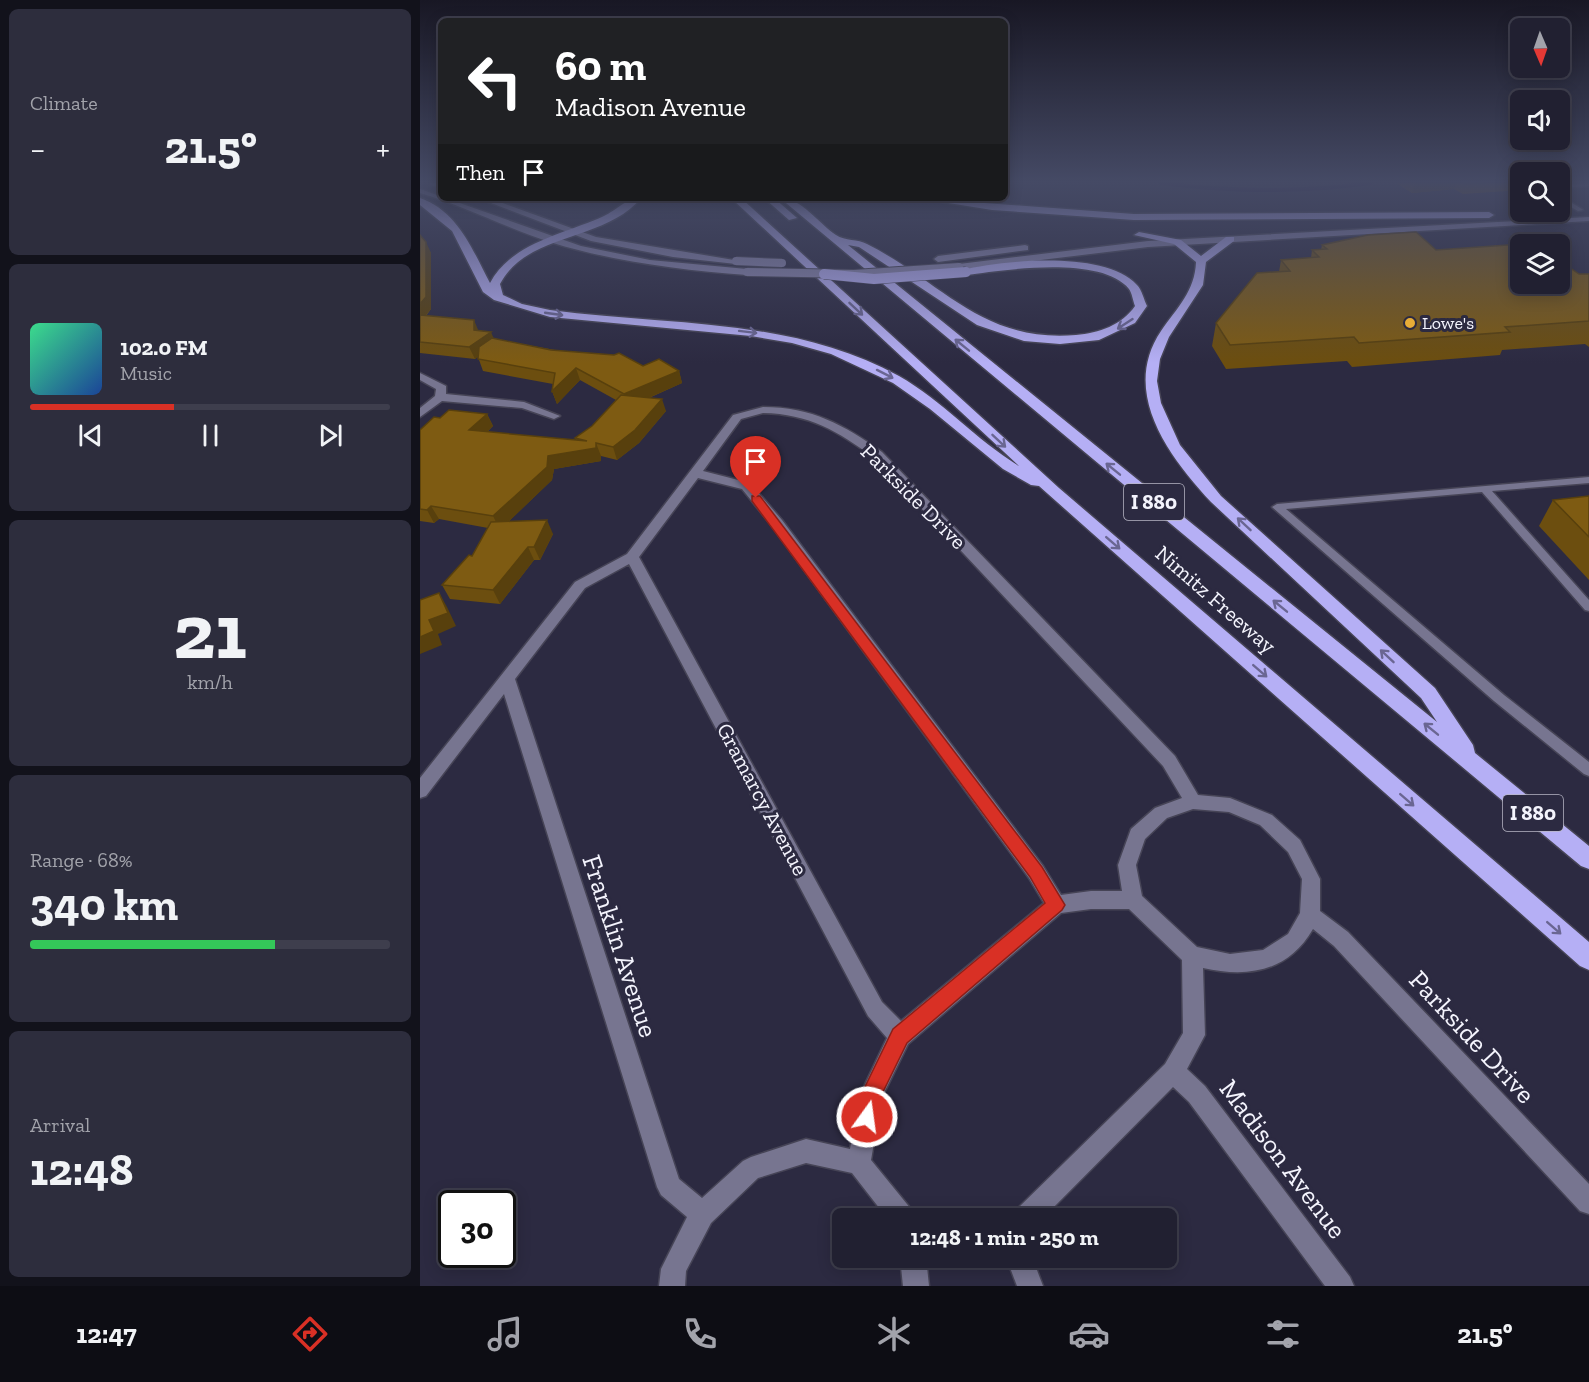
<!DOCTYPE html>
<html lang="en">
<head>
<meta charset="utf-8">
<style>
	body { margin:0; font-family:"Zilla Slab",serif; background:#2d2d3d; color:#f1f3f6; height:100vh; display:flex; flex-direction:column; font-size:22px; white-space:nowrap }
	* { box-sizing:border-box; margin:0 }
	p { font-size:20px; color:#a2a3ab }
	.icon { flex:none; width:33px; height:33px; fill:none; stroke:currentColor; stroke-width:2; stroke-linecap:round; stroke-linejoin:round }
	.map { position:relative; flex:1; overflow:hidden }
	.drawer { display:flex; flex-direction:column; gap:9px; padding:9px; background:#12121b; width:420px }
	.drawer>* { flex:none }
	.top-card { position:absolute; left:18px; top:18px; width:570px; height:183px; border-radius:9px; box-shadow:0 3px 15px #0003,0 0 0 2px #3e3e4d; background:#202124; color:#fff; overflow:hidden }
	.needle { width:39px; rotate:178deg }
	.buttons { position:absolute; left:1090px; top:18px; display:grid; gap:12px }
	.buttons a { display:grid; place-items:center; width:60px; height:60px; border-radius:9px; background:#212031; box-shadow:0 3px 15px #0003,0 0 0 2px #3e3e4d; font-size:30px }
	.speed { position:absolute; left:18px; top:1190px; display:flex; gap:12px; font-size:30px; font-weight:700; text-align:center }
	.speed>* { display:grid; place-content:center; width:78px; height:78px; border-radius:50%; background:#212031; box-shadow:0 3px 15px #0003,0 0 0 2px #3e3e4d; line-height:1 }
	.speed .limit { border:3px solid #111; border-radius:9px; background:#fff; color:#111 }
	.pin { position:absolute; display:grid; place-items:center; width:51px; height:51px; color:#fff; margin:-62px -26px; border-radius:50% 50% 50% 0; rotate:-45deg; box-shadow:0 0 6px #0007 }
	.pin .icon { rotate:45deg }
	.me { position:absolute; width:66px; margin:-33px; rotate:14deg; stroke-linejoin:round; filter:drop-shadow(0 0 4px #0008) }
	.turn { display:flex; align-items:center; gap:21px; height:126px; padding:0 18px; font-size:27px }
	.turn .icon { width:78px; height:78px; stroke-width:2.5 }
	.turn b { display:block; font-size:42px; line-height:51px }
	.then { display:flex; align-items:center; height:57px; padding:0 18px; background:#0003; gap:12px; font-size:22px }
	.big { font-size:45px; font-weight:800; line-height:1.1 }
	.drawer .tile { flex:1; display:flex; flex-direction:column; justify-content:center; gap:9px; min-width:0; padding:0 21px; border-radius:9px; background:#2d2d3d }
	.drawer .dial { align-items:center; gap:0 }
	.dial b { font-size:78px; line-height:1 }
	.song { display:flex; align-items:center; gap:18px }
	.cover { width:72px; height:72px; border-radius:9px; background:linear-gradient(135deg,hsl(150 70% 55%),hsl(220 70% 35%)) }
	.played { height:6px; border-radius:3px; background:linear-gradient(90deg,#d93025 40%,#3e3e4d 40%) }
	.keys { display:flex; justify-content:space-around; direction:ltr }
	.heat { display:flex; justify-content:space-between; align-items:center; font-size:33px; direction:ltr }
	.charge { height:9px; border-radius:4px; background:linear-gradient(90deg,#34c759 68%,#3e3e4d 0) }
	.trip { position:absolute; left:412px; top:1208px; width:345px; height:60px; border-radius:9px; background:#212031; box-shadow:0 3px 15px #0003,0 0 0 2px #3e3e4d; font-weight:800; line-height:60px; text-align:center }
	.dock { display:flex; height:96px; justify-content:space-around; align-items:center; background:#0d0d14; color:#a2a3ab }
	.dock .icon { width:42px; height:42px }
	.dock .current { color:#d93025 }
	.dock b { font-size:27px; color:#f1f3f6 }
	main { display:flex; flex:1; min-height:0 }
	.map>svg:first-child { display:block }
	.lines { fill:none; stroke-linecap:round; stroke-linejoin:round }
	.stream { stroke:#130238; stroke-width:4 }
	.service-casing { stroke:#464456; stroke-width:3 }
	.minor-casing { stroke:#464456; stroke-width:3 }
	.secondary-casing { stroke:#464456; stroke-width:3 }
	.motorway-casing { stroke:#464456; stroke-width:3 }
	.service { fill:#777590; fill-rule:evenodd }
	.minor { fill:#777590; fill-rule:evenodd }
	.secondary { fill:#8a86ae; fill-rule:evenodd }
	.motorway { fill:#b5aff5; fill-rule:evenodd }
	.secondary-bridge-casing { stroke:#464456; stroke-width:10; stroke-linecap:butt }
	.motorway-bridge-casing { stroke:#464456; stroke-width:11; stroke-linecap:butt }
	.secondary-bridge { stroke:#8a86ae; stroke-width:8 }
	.motorway-bridge { stroke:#b5aff5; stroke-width:10 }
	.wall { fill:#6c4e0f }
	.shaded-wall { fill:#58400d }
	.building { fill:#7e5b12; stroke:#58400d; stroke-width:1.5 }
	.oneway { stroke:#6a6692 }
	.route { fill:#d93025; stroke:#8d1f18; stroke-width:1.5 }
	.poi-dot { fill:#e7ac37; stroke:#2c2a41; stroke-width:2 }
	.labels { text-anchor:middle; stroke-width:6; stroke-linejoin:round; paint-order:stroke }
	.far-poi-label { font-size:18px; fill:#f4f4fd; stroke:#2c2a41; text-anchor:start }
	.shield { fill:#2c2a41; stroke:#b8b7c5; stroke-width:1.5 }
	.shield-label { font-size:21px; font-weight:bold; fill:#f4f4fd }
	.street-label { font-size:22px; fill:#f4f4fd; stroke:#2c2a41 }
	.near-street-label { font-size:27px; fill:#f4f4fd; stroke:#2c2a41 }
</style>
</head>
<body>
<main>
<section class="drawer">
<div class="tile"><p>Climate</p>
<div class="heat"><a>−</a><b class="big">21.5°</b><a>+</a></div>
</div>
<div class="tile">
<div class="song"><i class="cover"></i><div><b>102.0 FM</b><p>Music</p></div></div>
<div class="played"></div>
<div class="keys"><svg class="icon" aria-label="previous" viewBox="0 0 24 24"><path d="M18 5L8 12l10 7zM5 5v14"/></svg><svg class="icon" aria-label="pause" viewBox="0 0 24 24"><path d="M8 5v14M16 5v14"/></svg><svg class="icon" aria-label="next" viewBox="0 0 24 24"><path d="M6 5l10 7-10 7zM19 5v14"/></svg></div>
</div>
<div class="tile dial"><b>21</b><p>km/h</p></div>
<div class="tile"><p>Range · 68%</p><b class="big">340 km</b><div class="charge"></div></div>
<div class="tile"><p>Arrival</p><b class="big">12:48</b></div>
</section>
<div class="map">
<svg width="1169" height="1286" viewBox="0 0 1169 1286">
	<rect width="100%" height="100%" fill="#2c2a41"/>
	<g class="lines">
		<path class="stream" d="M741,183C811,192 880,193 950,183"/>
		<defs>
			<g id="service">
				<polygon points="1169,183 1169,186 1140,188 1140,184"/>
				<polygon points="1140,196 1162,209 1163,210 1158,211 1140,201"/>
				<polygon points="1169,477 1169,483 1072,491 1169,600 1169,611 1165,610 1062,492 866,509 1084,695 1169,762 1169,776 1164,774 1074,701 852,507 857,504"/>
			</g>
			<g id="minor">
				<polygon points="0,373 26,386 26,394 104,402 140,416 134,419 102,408 22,401 0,417 0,408 15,396 16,389 0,380"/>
				<path d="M343,407C392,407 424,425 462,452L755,756L778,795L810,798L852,815L880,840L900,879V911L928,932L1169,1184V1214L1160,1211L914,946L893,929C868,972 828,978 783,968L785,1035L767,1069L785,1086L930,1277L934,1286H905L769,1102L753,1087L623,1218H594L597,1209L745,1064L763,1033L762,960L709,909H671L641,913L488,1044L462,1097L451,1160L491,1209L494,1218H467L432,1173L386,1163L338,1178L291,1223L266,1271L265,1286H239L241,1269L267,1217L241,1195L237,1187L84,694L6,796L0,798V778L155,582L207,554L313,415ZM343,413C389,414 418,431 454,458L743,766L762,798L735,808L711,829L698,865L702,891H671L641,895L623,866L362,520L330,483L283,471L321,419ZM278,478L322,489L352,526L609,878L624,903L481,1021L462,1002L219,557ZM209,564L448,1016L467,1038L440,1095L430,1149L386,1139L331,1157L323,1161L282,1198L259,1179L95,679L165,588ZM773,809L809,812L840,825L868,852L882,879L880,913L868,934L843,950L810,954L777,947L722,896L716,865L725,839L747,818Z"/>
				<polygon points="480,1257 506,1257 509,1286 483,1286"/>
				<polygon points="586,1257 612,1257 623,1286 597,1286"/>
			</g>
			<g id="secondary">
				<polygon points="10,183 21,183 21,187 10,185"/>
				<path d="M0,189L161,246L230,260L327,269L331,272L327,275C261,270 196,262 133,243C88,229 45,206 0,193Z"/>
				<polygon points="58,198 69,198 176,237 320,261 316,264 253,257 171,241"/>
				<polygon points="1169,217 1169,221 728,247 539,270 535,267 539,264 728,241"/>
				<polygon points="605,245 608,246 608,250 518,262 514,259 518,256"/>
			</g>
			<g id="motorway">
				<path d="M0,198C38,211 53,251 70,283C92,242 145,234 184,216C197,210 206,198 221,198C185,242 107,232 80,284L83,295L102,304L130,310C249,326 371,317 479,376C523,401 556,440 599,466L311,198H321L639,488L1169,942V970L1160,966L619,486L611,485L583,469L510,409L473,383L411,354L372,343L331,336L130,317L74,300L63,292L32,231L0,205Z"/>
				<polygon points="344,198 354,198 377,218 369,220"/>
				<path d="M360,198C382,198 399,224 416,235C425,241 438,239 447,244C522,282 562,343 656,335C679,333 702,325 715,306C713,301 712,293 709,289C681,255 584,270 546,275L542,274V270C584,260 685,250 717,285C722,290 724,300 727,306L715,323L679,340L640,344L604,341L557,325L439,247L428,245L1017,722L1001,698L791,502C749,457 700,392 741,331C757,308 775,291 776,262L754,244L714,235L719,232L761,240L781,256L806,237H814V241L786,262L783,285L749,337L740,359L737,381L741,403L760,445L801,496L1015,688L1053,745L1055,753L1169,846V869L1161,866Z"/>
				<polygon points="497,198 714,214 1069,212 1074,215 1069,218 714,220 572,210"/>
			</g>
		</defs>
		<use href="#service" class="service-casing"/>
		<use href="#minor" class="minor-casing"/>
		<use href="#secondary" class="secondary-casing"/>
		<use href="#motorway" class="motorway-casing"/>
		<use href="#service" class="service"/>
		<use href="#minor" class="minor"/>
		<use href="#secondary" class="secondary"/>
		<use href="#motorway" class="motorway"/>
		<defs>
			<g id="secondary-bridge">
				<polyline points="316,261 362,263"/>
				<polyline points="327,272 434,274 539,267"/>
			</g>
			<polyline id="motorway-bridge" points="404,274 454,279 546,272"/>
		</defs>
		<use href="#secondary-bridge" class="secondary-bridge-casing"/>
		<use href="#motorway-bridge" class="motorway-bridge-casing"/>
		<use href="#secondary-bridge" class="secondary-bridge"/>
		<use href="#motorway-bridge" class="motorway-bridge"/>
	</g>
	<g class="wall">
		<polygon points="976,183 1101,183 1101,190 1043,194 1034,189 992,193"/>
		<polygon points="0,235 11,253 11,309 6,316 58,331 74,339 223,366 259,371 262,383 229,398 246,411 219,443 197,460 181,456 181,461 134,469 132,480 88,522 133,534 120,560 114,560 80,604 30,599 22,585 52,556 68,528 19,519 14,523 0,521 0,430 20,418 67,414 73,426 67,432 156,440 155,438 172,426 196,400 160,380 137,404 132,391 133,384 63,371 58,357 55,359 0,353"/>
		<polygon points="902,245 1016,250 1159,274 1169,274 1169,347 1165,344 1082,350 1080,355 932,367 927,361 806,369 792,346 796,323 859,272 861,260 891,258 892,250 901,250"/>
		<polygon points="1169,496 1169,580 1119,526 1133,500"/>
	</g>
	<g class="shaded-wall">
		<polygon points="995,183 1036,183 1034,189 992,193"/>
		<polygon points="6,242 11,253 11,309 0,322 0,304"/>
		<polygon points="54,320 59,332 71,332 76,344 55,359 49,347 54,330"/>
		<polygon points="156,368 160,380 137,404 132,391"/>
		<polygon points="259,371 262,383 208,407 204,394"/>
		<polygon points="242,399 246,411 219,443 197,460 193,447"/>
		<polygon points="67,414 73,426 55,443 49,430"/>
		<polygon points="176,443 181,456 181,461 134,469 132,480 80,530 73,516 128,456"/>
		<polygon points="11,506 19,519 14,523 7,510"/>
		<polygon points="127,520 133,534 120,560 114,547"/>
		<polygon points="108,547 114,560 80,604 73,590"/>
		<polygon points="19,593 27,607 36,626 18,634 22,645 0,654 0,637 9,620"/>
	</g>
	<g class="building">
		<polygon points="1044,183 1065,183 1046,184"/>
		<polygon points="996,232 1016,250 1116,243 1117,244 1101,244 1101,284 1140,284 1140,261 1159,274 1169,274 1169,321 1085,327 1090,332 939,343 934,337 810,345 796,323 837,273 870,271 861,260 899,257 892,250 907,249 902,245 948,235"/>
		<polygon points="0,235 6,242 6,297 0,304"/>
		<polygon points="0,315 54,320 54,330 71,332 49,347 0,342"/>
		<polygon points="72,338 131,350 194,355 199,353 223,366 239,359 259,371 204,394 156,368 132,391 135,373 58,359 59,347"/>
		<polygon points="201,395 242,399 215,430 193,447 176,443 176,448 128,456 127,467 73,516 11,506 7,510 0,509 0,430 14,417 20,418 29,410 67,414 49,430 167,441 155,438 172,426"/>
		<polygon points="1169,496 1169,537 1133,500"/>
		<polygon points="127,520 114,547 108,547 73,590 22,585 49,555 52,556 71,522"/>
		<polygon points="19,593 28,613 9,620 14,631 0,637 0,600"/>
	</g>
	<defs><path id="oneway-shaft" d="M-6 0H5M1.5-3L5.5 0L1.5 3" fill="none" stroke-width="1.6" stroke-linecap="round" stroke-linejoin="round" transform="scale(1.5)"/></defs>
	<g class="oneway">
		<use href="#oneway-shaft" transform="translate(436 309) rotate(43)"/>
		<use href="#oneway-shaft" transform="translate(134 314) rotate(8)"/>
		<use href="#oneway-shaft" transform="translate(705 324) rotate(147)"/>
		<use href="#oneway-shaft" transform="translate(328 332) rotate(7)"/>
		<use href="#oneway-shaft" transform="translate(542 345) rotate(-141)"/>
		<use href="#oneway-shaft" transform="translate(465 374) rotate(27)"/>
		<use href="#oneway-shaft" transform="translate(579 441) rotate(43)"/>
		<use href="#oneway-shaft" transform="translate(693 469) rotate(-141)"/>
		<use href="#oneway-shaft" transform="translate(824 524) rotate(-137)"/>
		<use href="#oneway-shaft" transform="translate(693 543) rotate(41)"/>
		<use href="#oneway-shaft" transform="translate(860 606) rotate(-141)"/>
		<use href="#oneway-shaft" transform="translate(967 656) rotate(-137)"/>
		<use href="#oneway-shaft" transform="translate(840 671) rotate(41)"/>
		<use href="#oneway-shaft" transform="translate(1011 729) rotate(-141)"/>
		<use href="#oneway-shaft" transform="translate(987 800) rotate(41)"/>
		<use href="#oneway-shaft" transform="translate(1134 928) rotate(41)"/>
	</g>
	<linearGradient id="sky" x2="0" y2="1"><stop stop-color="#181724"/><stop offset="0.5" stop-color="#454a65"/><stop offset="1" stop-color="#454a65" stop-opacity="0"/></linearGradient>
	<rect width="1169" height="363" fill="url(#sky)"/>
	<polygon class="route" points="332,496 340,496 622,867 645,905 642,910 487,1043 461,1096 454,1125 447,1128 440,1125 437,1117 441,1095 473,1029 625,903 610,877 332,501"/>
	<circle class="poi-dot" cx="990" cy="323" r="6"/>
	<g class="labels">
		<g class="far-poi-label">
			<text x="1002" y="329">Lowe's</text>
		</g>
		<g class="shield">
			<rect x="704" y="484" width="60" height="36" rx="4.5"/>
			<rect x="1083" y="795" width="60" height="36" rx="4.5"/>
		</g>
		<g class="shield-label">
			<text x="734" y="509">I 880</text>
			<text x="1113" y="820">I 880</text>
		</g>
		<g class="street-label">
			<text transform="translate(494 496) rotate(45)" y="8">Parkside Drive</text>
			<text transform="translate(796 599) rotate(41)" y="8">Nimitz Freeway</text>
			<text transform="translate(343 799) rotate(62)" y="8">Gramarcy Avenue</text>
		</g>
		<g class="near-street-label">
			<text transform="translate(200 946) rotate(72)" y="9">Franklin Avenue</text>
			<text transform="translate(1052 1037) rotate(47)" y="9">Parkside Drive</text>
			<text transform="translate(863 1159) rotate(53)" y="9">Madison Avenue</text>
		</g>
	</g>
</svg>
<div class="buttons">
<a><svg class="needle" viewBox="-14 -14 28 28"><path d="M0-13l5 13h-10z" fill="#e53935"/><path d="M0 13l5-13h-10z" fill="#a2a3ab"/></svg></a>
<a><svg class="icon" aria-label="sound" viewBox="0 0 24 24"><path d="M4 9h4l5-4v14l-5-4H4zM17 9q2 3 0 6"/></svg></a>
<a><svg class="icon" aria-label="search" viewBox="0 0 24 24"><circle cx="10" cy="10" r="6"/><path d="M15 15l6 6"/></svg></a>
<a><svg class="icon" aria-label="layers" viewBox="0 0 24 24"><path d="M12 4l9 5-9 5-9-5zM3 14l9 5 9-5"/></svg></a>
</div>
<div class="speed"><div class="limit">30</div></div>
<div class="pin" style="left:336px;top:498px;background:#d93025"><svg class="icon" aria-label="arrive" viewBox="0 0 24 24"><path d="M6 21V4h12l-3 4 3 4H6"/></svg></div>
<svg class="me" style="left:447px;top:1117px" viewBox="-20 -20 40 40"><circle r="17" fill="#d93025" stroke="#fff" stroke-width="3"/><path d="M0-11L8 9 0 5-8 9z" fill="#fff"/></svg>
<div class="trip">12:48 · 1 min · 250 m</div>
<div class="top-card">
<div class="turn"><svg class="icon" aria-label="left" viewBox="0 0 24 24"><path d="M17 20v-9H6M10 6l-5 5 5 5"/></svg><div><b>60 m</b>Madison Avenue</div></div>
<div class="then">Then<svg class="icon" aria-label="arrive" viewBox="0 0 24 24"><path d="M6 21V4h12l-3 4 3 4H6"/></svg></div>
</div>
</div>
</main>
<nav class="dock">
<b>12:47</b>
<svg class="icon current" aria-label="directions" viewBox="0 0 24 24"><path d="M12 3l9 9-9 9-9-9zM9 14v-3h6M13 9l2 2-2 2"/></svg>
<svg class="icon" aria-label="music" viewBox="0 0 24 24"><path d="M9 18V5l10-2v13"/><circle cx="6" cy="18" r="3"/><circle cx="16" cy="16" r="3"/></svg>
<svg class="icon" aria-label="phone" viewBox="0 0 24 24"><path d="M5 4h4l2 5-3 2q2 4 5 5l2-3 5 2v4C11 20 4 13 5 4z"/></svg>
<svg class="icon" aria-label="climate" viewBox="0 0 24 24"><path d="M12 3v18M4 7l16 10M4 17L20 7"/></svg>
<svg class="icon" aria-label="car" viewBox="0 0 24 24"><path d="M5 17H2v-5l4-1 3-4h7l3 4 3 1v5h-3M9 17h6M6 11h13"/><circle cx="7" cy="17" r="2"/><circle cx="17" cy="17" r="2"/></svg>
<svg class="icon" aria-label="filters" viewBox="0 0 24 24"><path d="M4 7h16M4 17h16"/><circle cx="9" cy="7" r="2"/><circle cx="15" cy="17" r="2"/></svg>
<b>21.5°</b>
</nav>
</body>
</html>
